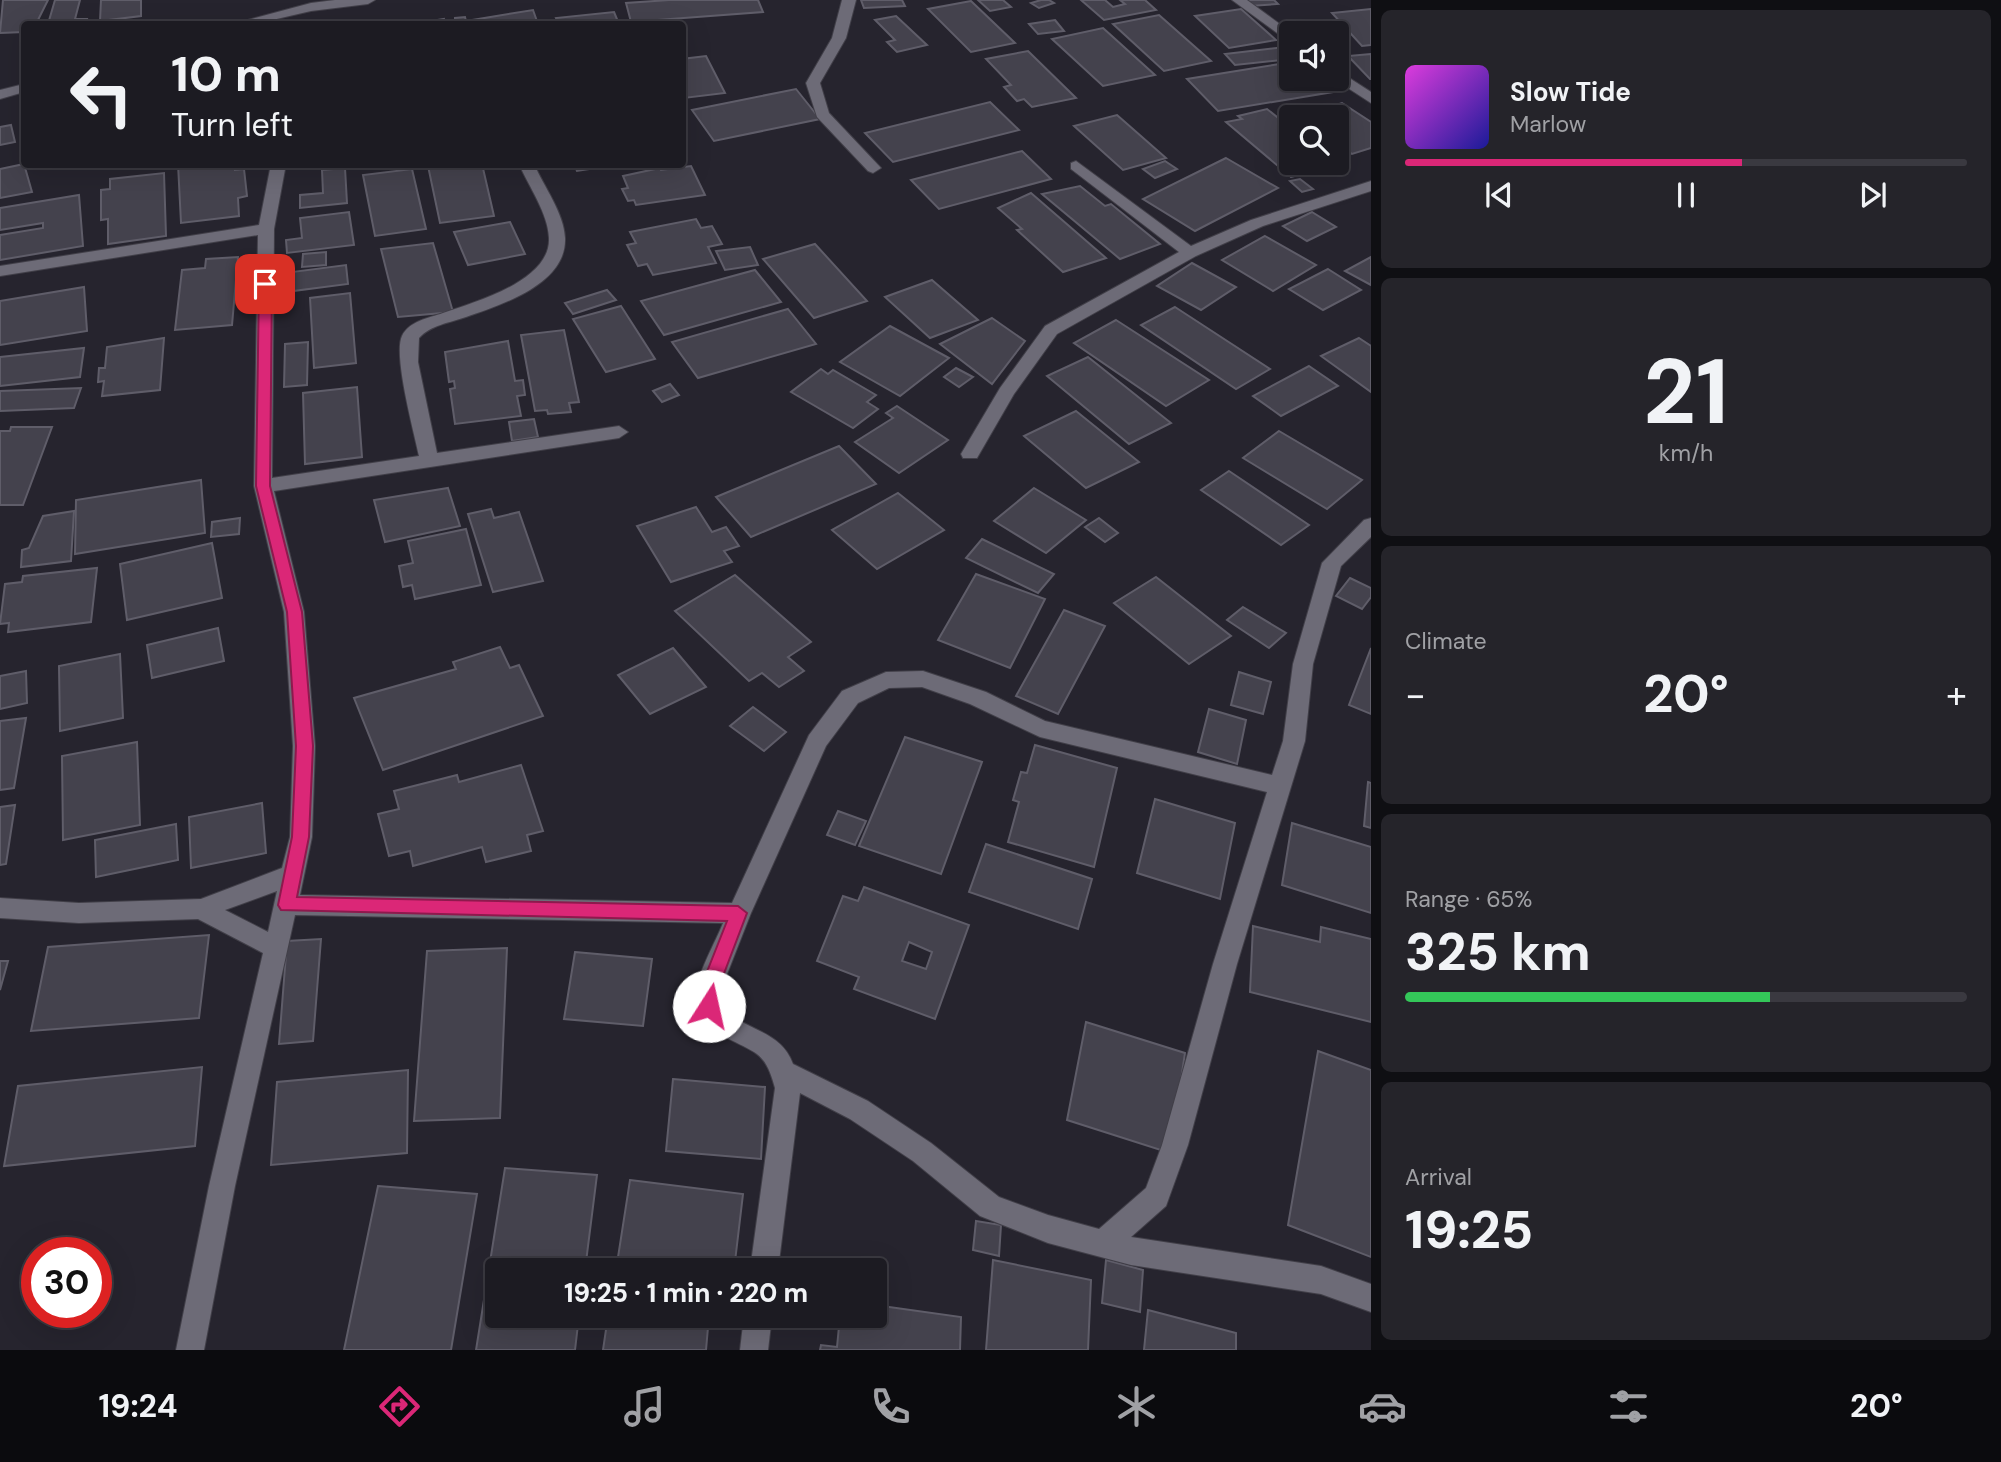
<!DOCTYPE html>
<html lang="en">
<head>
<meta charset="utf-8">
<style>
	body { margin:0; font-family:"DM Sans",sans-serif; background:#25242a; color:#f1f3f6; height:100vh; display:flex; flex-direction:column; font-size:26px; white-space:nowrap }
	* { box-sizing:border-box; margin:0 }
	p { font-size:23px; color:#a0a1a5 }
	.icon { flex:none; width:38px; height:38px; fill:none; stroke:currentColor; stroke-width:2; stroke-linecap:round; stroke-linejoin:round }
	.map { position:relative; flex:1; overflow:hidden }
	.panel { display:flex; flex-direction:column; gap:10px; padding:10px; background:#0f0f13; width:630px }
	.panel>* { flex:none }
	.top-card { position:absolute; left:21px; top:21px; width:665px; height:147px; border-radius:7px; box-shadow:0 7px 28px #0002,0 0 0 2px #3a3940; background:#1c1b22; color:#f1f3f6; overflow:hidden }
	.controls { position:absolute; left:1279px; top:21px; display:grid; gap:14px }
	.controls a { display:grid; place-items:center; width:70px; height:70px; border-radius:7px; background:#1c1b22; box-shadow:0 7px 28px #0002,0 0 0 2px #3a3940; font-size:35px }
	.speed { position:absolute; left:21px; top:1237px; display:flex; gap:14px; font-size:35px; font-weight:700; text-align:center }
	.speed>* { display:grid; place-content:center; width:91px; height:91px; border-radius:50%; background:#1c1b22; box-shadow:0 7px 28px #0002,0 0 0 2px #3a3940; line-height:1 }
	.speed .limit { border:10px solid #d22; background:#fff; color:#111 }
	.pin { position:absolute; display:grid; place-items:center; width:60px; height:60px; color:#fff; margin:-30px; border-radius:14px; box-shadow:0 4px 10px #0006 }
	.me { position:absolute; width:77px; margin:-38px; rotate:10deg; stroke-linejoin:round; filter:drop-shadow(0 0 5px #0008) }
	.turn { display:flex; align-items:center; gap:24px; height:147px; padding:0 35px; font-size:32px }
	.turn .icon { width:91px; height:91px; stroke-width:2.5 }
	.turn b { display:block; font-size:49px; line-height:60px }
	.big { font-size:52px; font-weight:800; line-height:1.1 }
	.panel .tile { flex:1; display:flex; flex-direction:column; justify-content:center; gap:10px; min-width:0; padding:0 24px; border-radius:10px; background:#25242a }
	.panel .dial { align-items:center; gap:0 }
	.dial b { font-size:91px; line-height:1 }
	.song { display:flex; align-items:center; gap:21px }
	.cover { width:84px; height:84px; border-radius:10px; background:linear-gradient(135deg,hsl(300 70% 55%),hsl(240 70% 35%)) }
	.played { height:7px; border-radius:4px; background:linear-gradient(90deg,#db2777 60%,#3a3940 60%) }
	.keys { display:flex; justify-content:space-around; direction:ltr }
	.heat { display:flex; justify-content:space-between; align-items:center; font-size:38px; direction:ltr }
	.charge { height:10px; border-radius:5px; background:linear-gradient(90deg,#34c759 65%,#3a3940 0) }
	.trip { position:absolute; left:485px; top:1258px; width:402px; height:70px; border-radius:7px; background:#1c1b22; box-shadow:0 7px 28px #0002,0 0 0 2px #3a3940; font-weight:800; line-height:70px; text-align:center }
	.tab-bar { display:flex; height:112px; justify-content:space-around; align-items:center; background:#0b0b0e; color:#a0a1a5 }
	.tab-bar .icon { width:49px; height:49px }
	.tab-bar .selected { color:#db2777 }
	.tab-bar b { font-size:32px; color:#f1f3f6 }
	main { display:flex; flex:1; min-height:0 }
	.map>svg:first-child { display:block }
	.building { fill:#44424d; stroke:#5f5d69; stroke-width:2; fill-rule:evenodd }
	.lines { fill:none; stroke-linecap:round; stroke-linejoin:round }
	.minor-casing { stroke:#413f48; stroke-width:2 }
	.minor { fill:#6d6b77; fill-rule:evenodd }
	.route { fill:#db2777; stroke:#8e194d; stroke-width:2 }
</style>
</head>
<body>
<main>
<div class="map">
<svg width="1371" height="1350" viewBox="0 0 1371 1350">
	<rect width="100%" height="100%" fill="#26242e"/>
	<g class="building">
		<polygon points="3,0 48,0 36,24 24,24 24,32 0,33"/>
		<polygon points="55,0 80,0 75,19 87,19 86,24 48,24"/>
		<polygon points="101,0 141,0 141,16 100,21"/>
		<polygon points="669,0 758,0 763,12 631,22 626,3"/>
		<polygon points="861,0 902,0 905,6 864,8"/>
		<polygon points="978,0 1003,0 1011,7 990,11"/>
		<polygon points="1041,0 1049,0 1054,3 1039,8 1031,3"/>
		<polygon points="1081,0 1105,0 1113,7 1125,4 1120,0 1145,0 1156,10 1104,20"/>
		<polygon points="1245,0 1274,0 1278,4 1250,6"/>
		<polygon points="971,1 1015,43 971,52 928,9"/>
		<polygon points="1241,9 1276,40 1229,48 1195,16"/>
		<polygon points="1371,9 1371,45 1362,46 1332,13"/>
		<polygon points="533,10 538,24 431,24 432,21 444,19 445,23 455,22 455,18 465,17 466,21"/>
		<polygon points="614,12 619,24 559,24 556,18"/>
		<polygon points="1159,15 1211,61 1164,71 1113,24"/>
		<polygon points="896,16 927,45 897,52 887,42 895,40 875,20"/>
		<polygon points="1055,20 1064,31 1038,34 1029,24"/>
		<polygon points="1103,28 1155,75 1103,86 1052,39"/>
		<polygon points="1285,47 1292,59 1235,65 1225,54"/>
		<polygon points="1028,51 1076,98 1032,107 1024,99 1017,101 1004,87 1011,85 986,59"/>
		<polygon points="1371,54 1371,79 1370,79 1348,56"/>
		<polygon points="706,56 725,93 684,98 682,59"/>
		<polygon points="1292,62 1292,79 1319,79 1333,92 1218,111 1187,79"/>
		<polygon points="796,89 820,119 714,141 692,110"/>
		<polygon points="990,102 1019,130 893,162 865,133"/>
		<polygon points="1342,103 1371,122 1371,148 1352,154 1337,143 1337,117 1299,117"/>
		<polygon points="1267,109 1292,129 1292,163 1333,163 1337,166 1291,177 1226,122 1242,119 1238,116"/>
		<polygon points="1117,115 1166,158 1123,170 1074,126"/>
		<polygon points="11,125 15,142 0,145 0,127"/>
		<polygon points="1022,151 1051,179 939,209 911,180"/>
		<polygon points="1226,158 1278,188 1195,231 1143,199"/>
		<polygon points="1165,161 1177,169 1155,178 1143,169"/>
		<polygon points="24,164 32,192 0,198 0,169"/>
		<polygon points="178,164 235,164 235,170 244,169 247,196 238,198 239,216 181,223"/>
		<polygon points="482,164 494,216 440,223 428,166"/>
		<polygon points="574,164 622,164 577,171"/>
		<polygon points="691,166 705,195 636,205 634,200 628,201 622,189 628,188 623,176 660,168 661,170"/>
		<polygon points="345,168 347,203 300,208 300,195 323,193 322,170"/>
		<polygon points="412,169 426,229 375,236 363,175"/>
		<polygon points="164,173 166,236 108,244 108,219 101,220 101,190 110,189 110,179"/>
		<polygon points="1300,179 1313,189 1302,192 1290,181"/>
		<polygon points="1080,186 1105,206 1111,204 1160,244 1120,259 1042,194"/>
		<polygon points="1031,193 1106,258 1063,272 1017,230 1022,229 998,208"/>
		<polygon points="79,195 83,246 0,260 0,235 43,228 43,223 0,230 0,208"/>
		<polygon points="349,212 354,245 287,253 286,240 302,238 300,218"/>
		<polygon points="1312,212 1336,227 1307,241 1283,226"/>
		<polygon points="696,219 701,228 712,226 722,244 708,247 716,263 653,275 647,264 638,266 627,245 636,243 630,232"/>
		<polygon points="510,222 525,254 468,265 454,232"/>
		<polygon points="1265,236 1316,265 1273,291 1222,260"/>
		<polygon points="433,243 453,312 398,317 381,249"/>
		<polygon points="815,244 867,301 814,318 763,259"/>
		<polygon points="750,247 758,265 725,270 716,251"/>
		<polygon points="326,252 326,265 302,267 303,254"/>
		<polygon points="238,257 232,325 175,330 182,270 205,268 206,259"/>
		<polygon points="1371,257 1371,285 1345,271"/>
		<polygon points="1192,263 1236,287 1201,310 1157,286"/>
		<polygon points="346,265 348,284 293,291 292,272"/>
		<polygon points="1328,269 1361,290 1323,310 1289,289"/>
		<polygon points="755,270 781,302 664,335 641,301"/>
		<polygon points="932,280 978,320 930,338 885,297"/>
		<polygon points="84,287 87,331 0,345 0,301"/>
		<polygon points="607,290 616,300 573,314 565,303"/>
		<polygon points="350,293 356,363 314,368 310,298"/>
		<polygon points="621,306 655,359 606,372 573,319"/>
		<polygon points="1175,307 1270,369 1236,389 1141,325"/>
		<polygon points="788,309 816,344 698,378 672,342"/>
		<polygon points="992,318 1025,341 992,384 940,344"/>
		<polygon points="1116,320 1209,380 1166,406 1074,343"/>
		<polygon points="890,326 949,358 900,396 840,362"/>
		<polygon points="564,330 579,402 569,403 571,412 548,414 547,410 535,411 521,335"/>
		<polygon points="164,338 160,390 102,396 104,381 98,382 99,368 105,368 107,347"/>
		<polygon points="1359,338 1371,346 1371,392 1321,356"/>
		<polygon points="508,341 515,381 523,380 525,395 517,396 521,416 455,424 450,389 455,388 454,381 449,382 445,352"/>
		<polygon points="308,342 307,385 284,387 285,344"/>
		<polygon points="84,348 80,377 0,386 0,357"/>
		<polygon points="1088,357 1171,423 1129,444 1047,376"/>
		<polygon points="1309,366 1338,386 1281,416 1253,396"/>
		<polygon points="956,368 973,377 959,387 944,377"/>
		<polygon points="821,369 828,374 833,370 876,395 867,402 878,409 853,428 791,392"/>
		<polygon points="670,384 679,395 662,402 653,391"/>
		<polygon points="357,387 362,457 305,464 303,393"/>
		<polygon points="81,388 74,408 0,411 0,391"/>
		<polygon points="897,406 948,440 899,473 855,442 893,418 886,413"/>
		<polygon points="1076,411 1139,462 1086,488 1024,436"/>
		<polygon points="534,419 538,437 512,441 509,422"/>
		<polygon points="11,427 52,427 23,505 0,505 0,431 10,431"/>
		<polygon points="1279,431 1362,480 1327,509 1243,458"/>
		<polygon points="839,446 876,484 751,537 716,497"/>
		<polygon points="1229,471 1309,525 1281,545 1201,490"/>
		<polygon points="201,480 205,533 75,554 76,500"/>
		<polygon points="448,488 460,526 385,542 374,500"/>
		<polygon points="1034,488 1086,520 1046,553 994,521"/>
		<polygon points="898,493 944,530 877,569 832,530"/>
		<polygon points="696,507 712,532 726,527 739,546 724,551 732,562 671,582 637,526"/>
		<polygon points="491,509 494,518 519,512 543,581 493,592 468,514"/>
		<polygon points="74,511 71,561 21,567 22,550 29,548 43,516"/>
		<polygon points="240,518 239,534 211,537 212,522"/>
		<polygon points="1099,518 1118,533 1105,542 1085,527"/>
		<polygon points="466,529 481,585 415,599 412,585 403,587 399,566 413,563 408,541"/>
		<polygon points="982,539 1054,574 1038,593 966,558"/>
		<polygon points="212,543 222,598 127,620 120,564"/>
		<polygon points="97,568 91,622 8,632 9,623 0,624 5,584 22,582 23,576"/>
		<polygon points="976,574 1045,599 1010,668 938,640"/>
		<polygon points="735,575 811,642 788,657 804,671 779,687 762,673 749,681 675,611"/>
		<polygon points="1156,577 1231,636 1189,664 1114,603"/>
		<polygon points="1350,578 1371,588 1371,597 1362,609 1336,596"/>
		<polygon points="1243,607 1286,633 1269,648 1227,620"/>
		<polygon points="1064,610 1105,626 1058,714 1016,696"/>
		<polygon points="218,628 224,661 152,678 147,645"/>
		<polygon points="500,647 510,668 519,665 543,716 383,770 354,698 456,669 453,662"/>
		<polygon points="673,648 706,687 650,714 618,675"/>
		<polygon points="1371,648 1371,714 1349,705"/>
		<polygon points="120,654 123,718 60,731 59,666"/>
		<polygon points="26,671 27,703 0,709 0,676"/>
		<polygon points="1239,672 1271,682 1263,714 1231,705"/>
		<polygon points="753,707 786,732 764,751 730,726"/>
		<polygon points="1209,709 1246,720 1237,764 1198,752"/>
		<polygon points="26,718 14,788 0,790 0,721"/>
		<polygon points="905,737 982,762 941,874 859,846"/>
		<polygon points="137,742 140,825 63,840 62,756"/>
		<polygon points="1035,745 1117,768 1094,867 1008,842 1019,802 1013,800 1021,772 1027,773"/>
		<polygon points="521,765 543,831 527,835 531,851 486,862 482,847 413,866 410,851 389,856 378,814 399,809 394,791 457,775 459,782"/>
		<polygon points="1368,782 1371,783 1371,828 1364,826"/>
		<polygon points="1155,799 1235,823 1220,899 1137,873"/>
		<polygon points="262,803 266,853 191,868 189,817"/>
		<polygon points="15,805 6,864 0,865 0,807"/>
		<polygon points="838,811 866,821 855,845 827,835"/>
		<polygon points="1292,823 1371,847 1371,913 1282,885"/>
		<polygon points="176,824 178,860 96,877 95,840"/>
		<polygon points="986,844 1092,879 1078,929 969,892"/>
		<path d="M864,887L969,925L935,1019L854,989L859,977L817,961L843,896L858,901ZM909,942L932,952L926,969L902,961Z"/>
		<polygon points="1253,926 1320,942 1321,927 1371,939 1371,1022 1250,992"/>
		<polygon points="209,935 199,1018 31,1031 48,947"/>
		<polygon points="321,939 313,1041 279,1044 287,941"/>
		<polygon points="507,948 500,1118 414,1121 427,951"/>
		<polygon points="575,952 652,959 643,1026 564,1019"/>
		<polygon points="0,961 8,961 0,990"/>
		<polygon points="1086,1022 1185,1053 1170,1153 1067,1120"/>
		<polygon points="1318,1051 1371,1070 1371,1257 1288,1225"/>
		<polygon points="202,1067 195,1146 4,1166 18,1086"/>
		<polygon points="408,1070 407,1153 271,1165 277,1082"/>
		<polygon points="673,1079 765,1087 761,1159 666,1151"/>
		<polygon points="505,1168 597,1175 585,1270 497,1270 497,1316 579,1316 575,1350 476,1350"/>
		<polygon points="630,1180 743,1194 734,1270 616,1270"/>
		<polygon points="378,1186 477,1194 451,1350 344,1350"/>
		<polygon points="976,1221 1001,1225 999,1256 973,1250"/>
		<polygon points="993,1260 1091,1280 1088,1350 986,1350"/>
		<polygon points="1106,1260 1143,1270 1140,1312 1102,1303"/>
		<polygon points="882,1306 961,1317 960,1350 820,1350 821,1345 837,1347 840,1316 881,1319"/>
		<polygon points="1148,1310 1236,1333 1236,1350 1144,1350"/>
		<polygon points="608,1316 709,1316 706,1350 603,1350"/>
	</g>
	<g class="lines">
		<defs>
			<g id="minor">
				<polygon points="335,0 375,0 368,4 311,11 255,24 233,24 311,3"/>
				<polygon points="842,0 856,0 846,38 820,83 829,113 881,168 873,173 868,171 817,117 806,83 832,38"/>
				<polygon points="1232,0 1247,0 1292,33 1292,44"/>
				<polygon points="1337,70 1371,92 1371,103 1334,79 1337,79"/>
				<polygon points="24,84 24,92 0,99 0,90"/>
				<polygon points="1076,161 1191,246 1251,220 1371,181 1371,191 1263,226 1196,256 1057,334 1014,394 977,458 963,458 961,454 1000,388 1045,326 1179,252 1071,169 1071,163"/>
				<path d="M271,164H286L274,229L272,478L419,456C414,432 393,355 402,336C409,321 429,318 443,313C475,302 551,281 549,238C548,213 529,187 519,164H534C544,187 564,213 565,238C567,284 501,305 466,317C449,323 431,325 419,338L418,362L437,453L619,426L628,432L619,438L274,491L304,612L315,746L312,837L300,895L732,903L809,735L842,691L886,672L923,671L986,692L1045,721L1272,775L1283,741L1293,664L1322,563L1364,520L1371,518V537L1341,566L1313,664L1305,741L1237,964L1188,1145L1166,1206L1131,1237L1321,1266L1371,1284V1312L1321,1294L1131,1265L1048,1243L980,1216L913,1161L850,1119L800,1093L778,1270H750L775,1088C771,1074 767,1060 754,1052C730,1037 695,1031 696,994C696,976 716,941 723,923L295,915L235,1186L204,1350H176L209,1186L263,953L198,919L79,923L0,918V898L79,903L201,899L282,868L290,837L293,746L284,612L254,486L258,235L0,276V266L259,225ZM922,687L970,704L1040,737L1267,792L1213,964L1162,1145L1146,1188L1099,1229L1048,1215L999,1197L931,1143L868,1101L793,1064C778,1022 726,1033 720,992L751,913L826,746L858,703L889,688ZM277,891L268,932L225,910Z"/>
				<polygon points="744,1316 772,1316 768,1350 740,1350"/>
			</g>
		</defs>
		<use href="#minor" class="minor-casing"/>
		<use href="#minor" class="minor"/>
	</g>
	<polygon class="route" points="265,280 272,284 270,486 302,612 313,746 309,837 297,897 738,906 747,913 717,992 716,1012 709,1014 703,1012 699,992 727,921 281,910 278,905 292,837 296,746 287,612 256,486 259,284"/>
</svg>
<div class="controls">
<a><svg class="icon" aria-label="sound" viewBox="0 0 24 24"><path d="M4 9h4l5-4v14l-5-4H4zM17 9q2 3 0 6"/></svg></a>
<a><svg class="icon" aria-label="search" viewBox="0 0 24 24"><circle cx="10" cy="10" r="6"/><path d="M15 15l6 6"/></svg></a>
</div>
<div class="speed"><div class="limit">30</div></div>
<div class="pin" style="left:265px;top:284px;background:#d93025"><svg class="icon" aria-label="arrive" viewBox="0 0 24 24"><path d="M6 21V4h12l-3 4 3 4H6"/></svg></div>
<svg class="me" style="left:709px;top:1006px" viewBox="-20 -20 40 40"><circle r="19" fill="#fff"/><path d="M0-13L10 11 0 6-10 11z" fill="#db2777"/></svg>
<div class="trip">19:25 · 1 min · 220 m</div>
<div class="top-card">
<div class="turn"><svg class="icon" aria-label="left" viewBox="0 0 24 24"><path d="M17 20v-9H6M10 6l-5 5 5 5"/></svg><div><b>10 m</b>Turn left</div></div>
</div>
</div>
<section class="panel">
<div class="tile">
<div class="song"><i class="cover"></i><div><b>Slow Tide</b><p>Marlow</p></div></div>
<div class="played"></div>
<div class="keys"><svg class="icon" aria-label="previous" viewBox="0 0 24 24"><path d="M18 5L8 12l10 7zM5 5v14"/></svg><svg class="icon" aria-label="pause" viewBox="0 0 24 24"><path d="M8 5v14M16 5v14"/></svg><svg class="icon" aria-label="next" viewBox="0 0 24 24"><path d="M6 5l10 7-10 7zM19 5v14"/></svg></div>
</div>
<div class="tile dial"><b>21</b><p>km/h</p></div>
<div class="tile"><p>Climate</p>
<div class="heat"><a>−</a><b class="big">20°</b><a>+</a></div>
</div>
<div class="tile"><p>Range · 65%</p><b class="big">325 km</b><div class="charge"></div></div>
<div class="tile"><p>Arrival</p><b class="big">19:25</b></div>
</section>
</main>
<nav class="tab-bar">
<b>19:24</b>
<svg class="icon selected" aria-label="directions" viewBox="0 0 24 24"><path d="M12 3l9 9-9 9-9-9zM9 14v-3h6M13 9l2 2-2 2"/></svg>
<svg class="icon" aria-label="music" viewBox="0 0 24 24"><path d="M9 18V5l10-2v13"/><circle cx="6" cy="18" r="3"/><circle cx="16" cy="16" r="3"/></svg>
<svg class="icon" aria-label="phone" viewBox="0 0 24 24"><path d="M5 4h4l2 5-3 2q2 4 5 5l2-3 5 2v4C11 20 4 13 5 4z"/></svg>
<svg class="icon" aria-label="climate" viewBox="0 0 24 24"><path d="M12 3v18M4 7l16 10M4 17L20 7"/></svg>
<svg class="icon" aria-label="car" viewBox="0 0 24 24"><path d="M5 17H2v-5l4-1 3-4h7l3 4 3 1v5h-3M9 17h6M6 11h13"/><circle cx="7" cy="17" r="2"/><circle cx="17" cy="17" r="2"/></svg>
<svg class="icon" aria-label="filters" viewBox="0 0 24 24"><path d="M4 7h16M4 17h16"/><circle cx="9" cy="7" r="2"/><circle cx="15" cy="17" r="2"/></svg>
<b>20°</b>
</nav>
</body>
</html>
